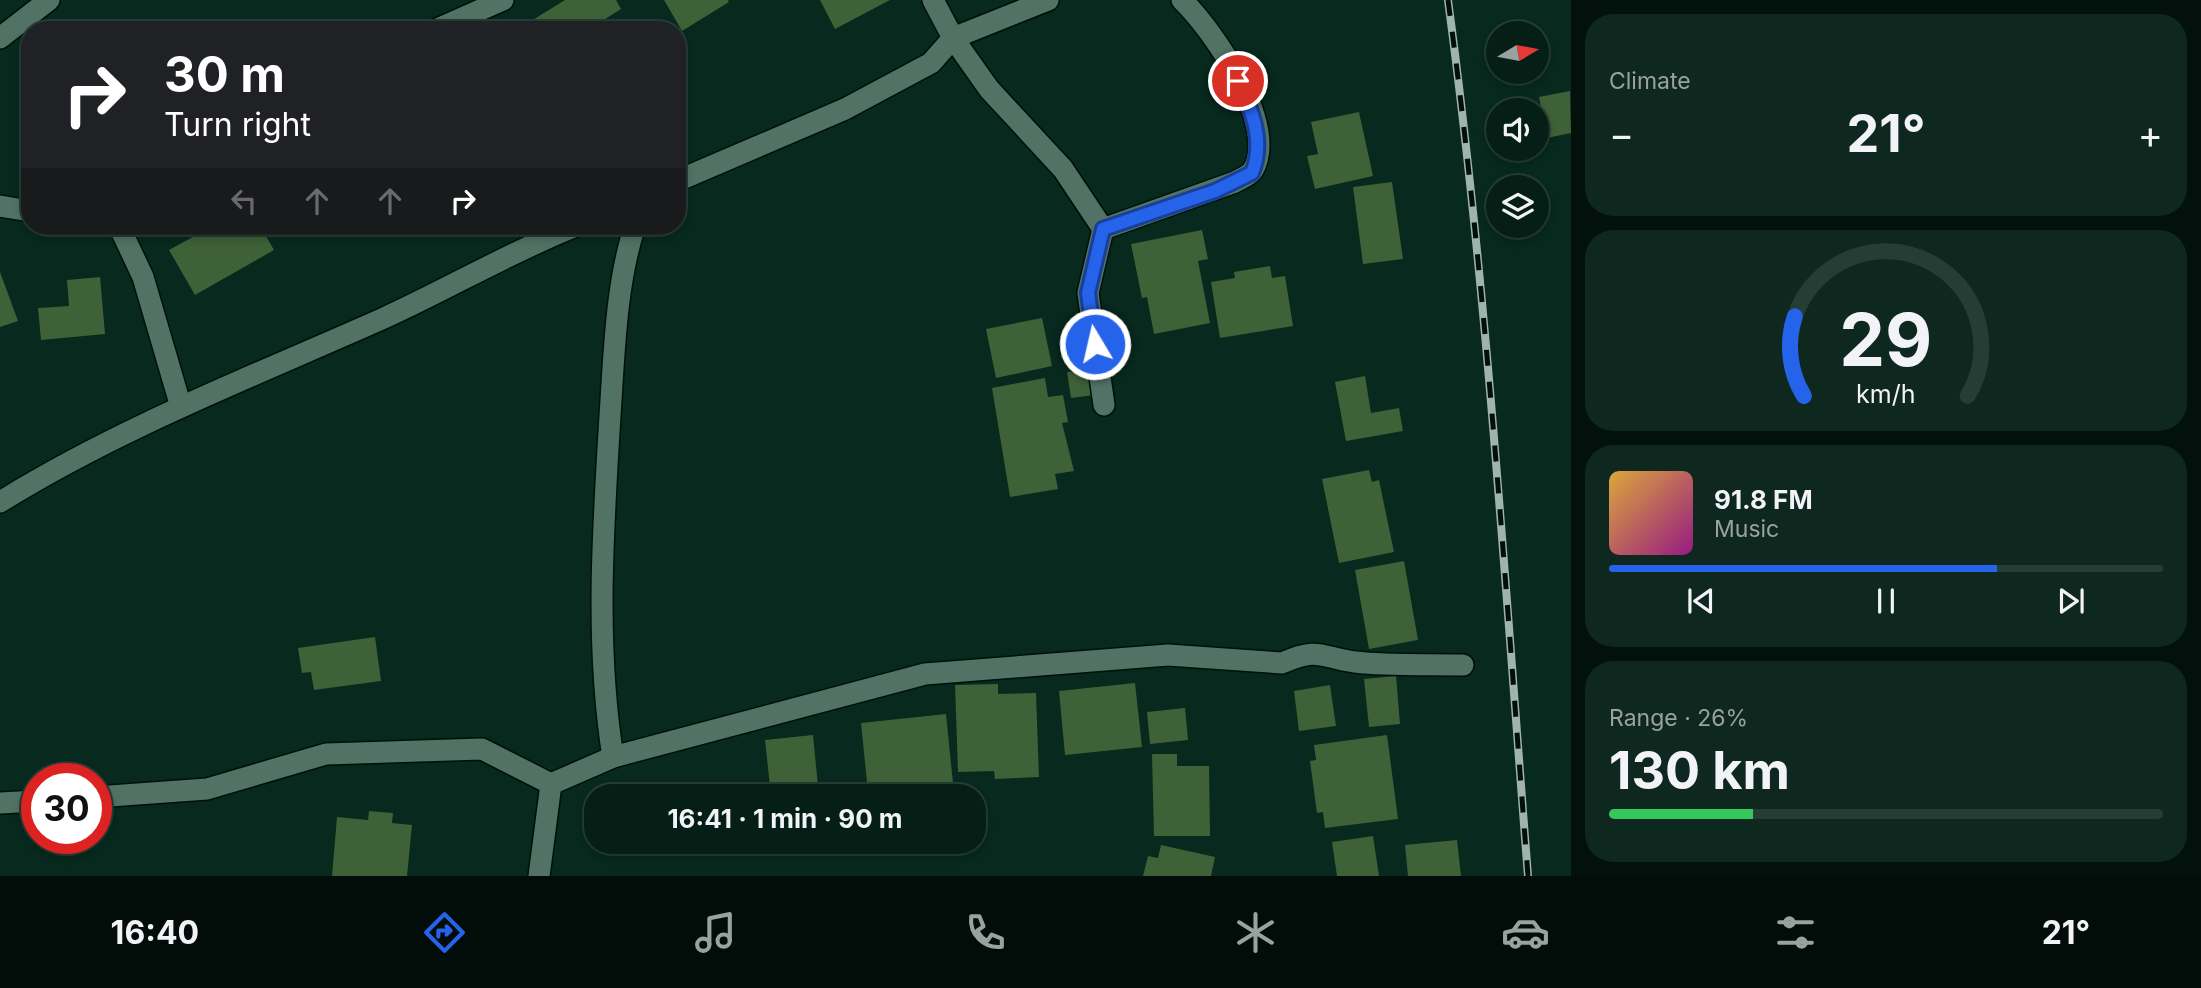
<!DOCTYPE html>
<html lang="en">
<head>
<meta charset="utf-8">
<style>
	body { margin:0; font-family:Inter,sans-serif; background:#0e271f; color:#f1f3f6; height:100vh; display:flex; flex-direction:column; font-size:26px; white-space:nowrap }
	* { box-sizing:border-box; margin:0 }
	p { font-size:23px; color:#97a2a1 }
	.icon { flex:none; width:38px; height:38px; fill:none; stroke:currentColor; stroke-width:2; stroke-linecap:round; stroke-linejoin:round }
	.map { position:relative; flex:1; overflow:hidden }
	.panel { display:flex; flex-direction:column; gap:14px; padding:14px; background:#03110c; width:630px }
	.panel>* { flex:none }
	.hud { position:absolute; left:21px; top:21px; width:665px; height:214px; border-radius:28px; box-shadow:0 4px 10px #0003,0 0 0 2px #263d35; background:#202124; color:#fff; overflow:hidden }
	.needle { width:46px; rotate:80deg }
	.controls { position:absolute; left:1486px; top:21px; display:grid; gap:14px }
	.controls a { display:grid; place-items:center; width:63px; height:63px; border-radius:50%; background:#051f16; box-shadow:0 4px 10px #0003,0 0 0 2px #263d35; font-size:35px }
	.speed { position:absolute; left:21px; top:763px; display:flex; gap:14px; font-size:35px; font-weight:700; text-align:center }
	.speed>* { display:grid; place-content:center; width:91px; height:91px; border-radius:50%; background:#051f16; box-shadow:0 4px 10px #0003,0 0 0 2px #263d35; line-height:1 }
	.speed .limit { border:10px solid #d22; background:#fff; color:#111 }
	.pin { position:absolute; display:grid; place-items:center; width:60px; height:60px; color:#fff; margin:-30px; border:4px solid #fff; border-radius:50%; box-shadow:0 2px 7px #0007 }
	.me { position:absolute; width:77px; margin:-38px; rotate:351deg; stroke-linejoin:round; filter:drop-shadow(0 0 5px #0008) }
	.turn { display:flex; align-items:center; gap:24px; height:147px; padding:0 28px; font-size:32px }
	.turn .icon { width:91px; height:91px; stroke-width:2.5 }
	.turn b { display:block; font-size:49px; line-height:60px }
	.lanes { display:flex; align-items:center; height:66px; padding:0 28px; background:#0003; justify-content:center; gap:35px; direction:ltr }
	.lanes .off { opacity:.35 }
	.big { font-size:52px; font-weight:700; line-height:1.1 }
	.panel .widget { flex:1; display:flex; flex-direction:column; justify-content:center; gap:10px; min-width:0; padding:0 24px; border-radius:28px; background:#0e271f }
	.panel .dial { align-items:center; gap:0 }
	.dial svg { height:182px; overflow:visible; fill:none; stroke:#263d35; stroke-width:7; stroke-linecap:round; text-anchor:middle }
	.dial text { fill:#f1f3f6; stroke:none }
	.song { display:flex; align-items:center; gap:21px }
	.cover { width:84px; height:84px; border-radius:10px; background:linear-gradient(135deg,hsl(40 70% 55%),hsl(310 70% 35%)) }
	.played { height:7px; border-radius:4px; background:linear-gradient(90deg,#2563eb 70%,#263d35 70%) }
	.keys { display:flex; justify-content:space-around; direction:ltr }
	.heat { display:flex; justify-content:space-between; align-items:center; font-size:38px; direction:ltr }
	.charge { height:10px; border-radius:5px; background:linear-gradient(90deg,#34c759 26%,#263d35 0) }
	.trip { position:absolute; left:584px; top:784px; width:402px; height:70px; border-radius:28px; background:#051f16; box-shadow:0 4px 10px #0003,0 0 0 2px #263d35; font-weight:700; line-height:70px; text-align:center }
	.tab-bar { display:flex; height:112px; justify-content:space-around; align-items:center; background:#020c09; color:#97a2a1 }
	.tab-bar .icon { width:49px; height:49px }
	.tab-bar .selected { color:#2563eb }
	.tab-bar b { font-size:32px; color:#f1f3f6 }
	main { display:flex; flex:1; min-height:0 }
	.map>svg:first-child { display:block }
	.building { fill:#3e6137 }
	.lines { fill:none; stroke-linecap:round; stroke-linejoin:round }
	.minor-casing { stroke:#001109; stroke-width:24 }
	.minor { stroke:#517264; stroke-width:21 }
	.rail-casing { stroke:#9eb4ac; stroke-width:8 }
	.rail { stroke:#030f0a; stroke-width:5; stroke-dasharray:16; stroke-linecap:butt }
	.route-casing { stroke:#184099; stroke-width:18 }
	.route { stroke:#2563eb; stroke-width:12 }
</style>
</head>
<body>
<main>
<div class="map">
<svg width="1571" height="876" viewBox="0 0 1571 876">
	<rect width="100%" height="100%" fill="#07291e"/>
	<g class="building">
		<polygon points="565,0 616,0 621,9 588,30 536,30 531,21"/>
		<polygon points="664,0 728,0 729,2 682,31"/>
		<polygon points="820,0 890,0 835,29"/>
		<polygon points="1570,91 1571,133 1547,138 1539,97"/>
		<polygon points="1359,112 1373,176 1315,189 1307,156 1318,154 1311,122"/>
		<polygon points="1392,182 1403,259 1363,264 1353,187"/>
		<polygon points="213,226 260,226 274,250 195,295 169,250"/>
		<polygon points="1202,230 1208,259 1198,261 1210,323 1154,334 1147,297 1142,298 1131,244"/>
		<polygon points="1270,266 1272,278 1285,276 1293,326 1220,338 1211,282 1235,278 1234,272"/>
		<polygon points="0,272 18,321 0,327"/>
		<polygon points="100,277 105,334 41,340 38,308 69,306 67,280"/>
		<polygon points="1042,318 1052,366 996,378 986,329"/>
		<polygon points="1090,369 1094,395 1071,398 1067,372"/>
		<polygon points="1365,376 1371,413 1399,408 1403,431 1346,441 1335,382"/>
		<polygon points="1045,378 1048,397 1063,395 1068,422 1062,423 1074,471 1055,474 1058,489 1010,497 992,388"/>
		<polygon points="1369,470 1372,482 1379,480 1394,552 1339,563 1322,479"/>
		<polygon points="1404,561 1418,640 1369,649 1355,570"/>
		<polygon points="375,637 381,681 314,690 311,672 302,673 298,648"/>
		<polygon points="1396,676 1400,724 1369,727 1364,679"/>
		<polygon points="1135,683 1142,747 1065,755 1059,691"/>
		<polygon points="998,684 998,694 1036,693 1039,777 995,779 994,771 958,772 955,685"/>
		<polygon points="1330,685 1336,726 1299,731 1294,691"/>
		<polygon points="1185,708 1188,740 1150,744 1147,712"/>
		<polygon points="946,714 953,783 868,792 861,723"/>
		<polygon points="813,735 819,796 771,796 765,740"/>
		<polygon points="1387,735 1398,819 1325,828 1323,812 1317,813 1310,761 1316,760 1314,745"/>
		<polygon points="1152,754 1177,754 1177,766 1209,766 1210,836 1154,836"/>
		<polygon points="369,811 393,813 392,823 412,825 407,876 332,876 337,817 368,820"/>
		<polygon points="1373,836 1379,876 1337,876 1332,842"/>
		<polygon points="1457,840 1461,876 1408,876 1405,845"/>
		<polygon points="1161,845 1215,857 1211,876 1143,876 1148,856 1158,858"/>
	</g>
	<g class="lines">
		<defs>
			<g id="minor">
				<polyline points="933,0 953,38 989,89 1063,169 1103,229"/>
				<polyline points="435,30 503,0"/>
				<polyline points="0,38 49,0"/>
				<polyline points="677,181 845,109 931,63 953,38 1048,0"/>
				<polyline points="0,206 30,211"/>
				<polyline points="119,226 143,277 181,407"/>
				<path d="M1104,405L1088,293L1103,229L1235,182C1242,178 1250,175 1253,170C1279,125 1213,30 1182,0"/>
				<path d="M0,502C121,427 254,376 384,318C448,289 510,252 576,226"/>
				<path d="M613,757C595,645 603,529 610,416C614,356 616,282 635,226"/>
				<path d="M551,784L613,757L925,674L1168,655L1282,663C1320,646 1321,658 1355,662C1390,666 1428,664 1463,665"/>
				<polyline points="96,797 207,789 326,754 482,749 551,784"/>
				<polyline points="0,803 37,801"/>
				<polyline points="539,876 551,784"/>
			</g>
		</defs>
		<use href="#minor" class="minor-casing"/>
		<use href="#minor" class="minor"/>
		<defs>
			<path id="rail" d="M1448,0C1487,290 1505,584 1528,876"/>
		</defs>
		<use href="#rail" class="rail-casing"/>
		<use href="#rail" class="rail"/>
	</g>
	<g class="lines">
		<defs>
			<path id="route" d="M1095,344L1088,293L1103,229L1215,191L1252,173C1265,141 1252,110 1238,81"/>
		</defs>
		<use href="#route" class="route-casing"/>
		<use href="#route" class="route"/>
	</g>
</svg>
<div class="controls">
<a><svg class="needle" viewBox="-14 -14 28 28"><path d="M0-13l5 13h-10z" fill="#e53935"/><path d="M0 13l5-13h-10z" fill="#97a2a1"/></svg></a>
<a><svg class="icon" aria-label="sound" viewBox="0 0 24 24"><path d="M4 9h4l5-4v14l-5-4H4zM17 9q2 3 0 6"/></svg></a>
<a><svg class="icon" aria-label="layers" viewBox="0 0 24 24"><path d="M12 4l9 5-9 5-9-5zM3 14l9 5 9-5"/></svg></a>
</div>
<div class="speed"><div class="limit">30</div></div>
<div class="pin" style="left:1238px;top:81px;background:#d93025"><svg class="icon" aria-label="arrive" viewBox="0 0 24 24"><path d="M6 21V4h12l-3 4 3 4H6"/></svg></div>
<svg class="me" style="left:1095px;top:344px" viewBox="-20 -20 40 40"><circle r="17" fill="#2563eb" stroke="#fff" stroke-width="3"/><path d="M0-11L8 9 0 5-8 9z" fill="#fff"/></svg>
<div class="trip">16:41 · 1 min · 90 m</div>
<div class="hud">
<div class="turn"><svg class="icon" aria-label="right" viewBox="0 0 24 24"><path d="M7 20v-9h11M14 6l5 5-5 5"/></svg><div><b>30 m</b>Turn right</div></div>
<div class="lanes"><svg class="icon off" aria-label="left" viewBox="0 0 24 24"><path d="M17 20v-9H6M10 6l-5 5 5 5"/></svg><svg class="icon off" aria-label="ahead" viewBox="0 0 24 24"><path d="M12 20V5M6 11l6-6 6 6"/></svg><svg class="icon off" aria-label="ahead" viewBox="0 0 24 24"><path d="M12 20V5M6 11l6-6 6 6"/></svg><svg class="icon" aria-label="right" viewBox="0 0 24 24"><path d="M7 20v-9h11M14 6l5 5-5 5"/></svg></div>
</div>
</div>
<section class="panel">
<div class="widget"><p>Climate</p>
<div class="heat"><a>−</a><b class="big">21°</b><a>+</a></div>
</div>
<div class="widget dial"><svg viewBox="0 0 100 80">
<path d="M14 69A42 42 0 1 1 86 69"/>
<path d="M14 69A42 42 0 0 1 10 34" stroke="#2563eb"/>
<text x="50" y="56" font-size="32" font-weight="700">29</text>
<text x="50" y="72" font-size="11">km/h</text>
</svg></div>
<div class="widget">
<div class="song"><i class="cover"></i><div><b>91.8 FM</b><p>Music</p></div></div>
<div class="played"></div>
<div class="keys"><svg class="icon" aria-label="previous" viewBox="0 0 24 24"><path d="M18 5L8 12l10 7zM5 5v14"/></svg><svg class="icon" aria-label="pause" viewBox="0 0 24 24"><path d="M8 5v14M16 5v14"/></svg><svg class="icon" aria-label="next" viewBox="0 0 24 24"><path d="M6 5l10 7-10 7zM19 5v14"/></svg></div>
</div>
<div class="widget"><p>Range · 26%</p><b class="big">130 km</b><div class="charge"></div></div>
</section>
</main>
<nav class="tab-bar">
<b>16:40</b>
<svg class="icon selected" aria-label="directions" viewBox="0 0 24 24"><path d="M12 3l9 9-9 9-9-9zM9 14v-3h6M13 9l2 2-2 2"/></svg>
<svg class="icon" aria-label="music" viewBox="0 0 24 24"><path d="M9 18V5l10-2v13"/><circle cx="6" cy="18" r="3"/><circle cx="16" cy="16" r="3"/></svg>
<svg class="icon" aria-label="phone" viewBox="0 0 24 24"><path d="M5 4h4l2 5-3 2q2 4 5 5l2-3 5 2v4C11 20 4 13 5 4z"/></svg>
<svg class="icon" aria-label="climate" viewBox="0 0 24 24"><path d="M12 3v18M4 7l16 10M4 17L20 7"/></svg>
<svg class="icon" aria-label="car" viewBox="0 0 24 24"><path d="M5 17H2v-5l4-1 3-4h7l3 4 3 1v5h-3M9 17h6M6 11h13"/><circle cx="7" cy="17" r="2"/><circle cx="17" cy="17" r="2"/></svg>
<svg class="icon" aria-label="filters" viewBox="0 0 24 24"><path d="M4 7h16M4 17h16"/><circle cx="9" cy="7" r="2"/><circle cx="15" cy="17" r="2"/></svg>
<b>21°</b>
</nav>
</body>
</html>
